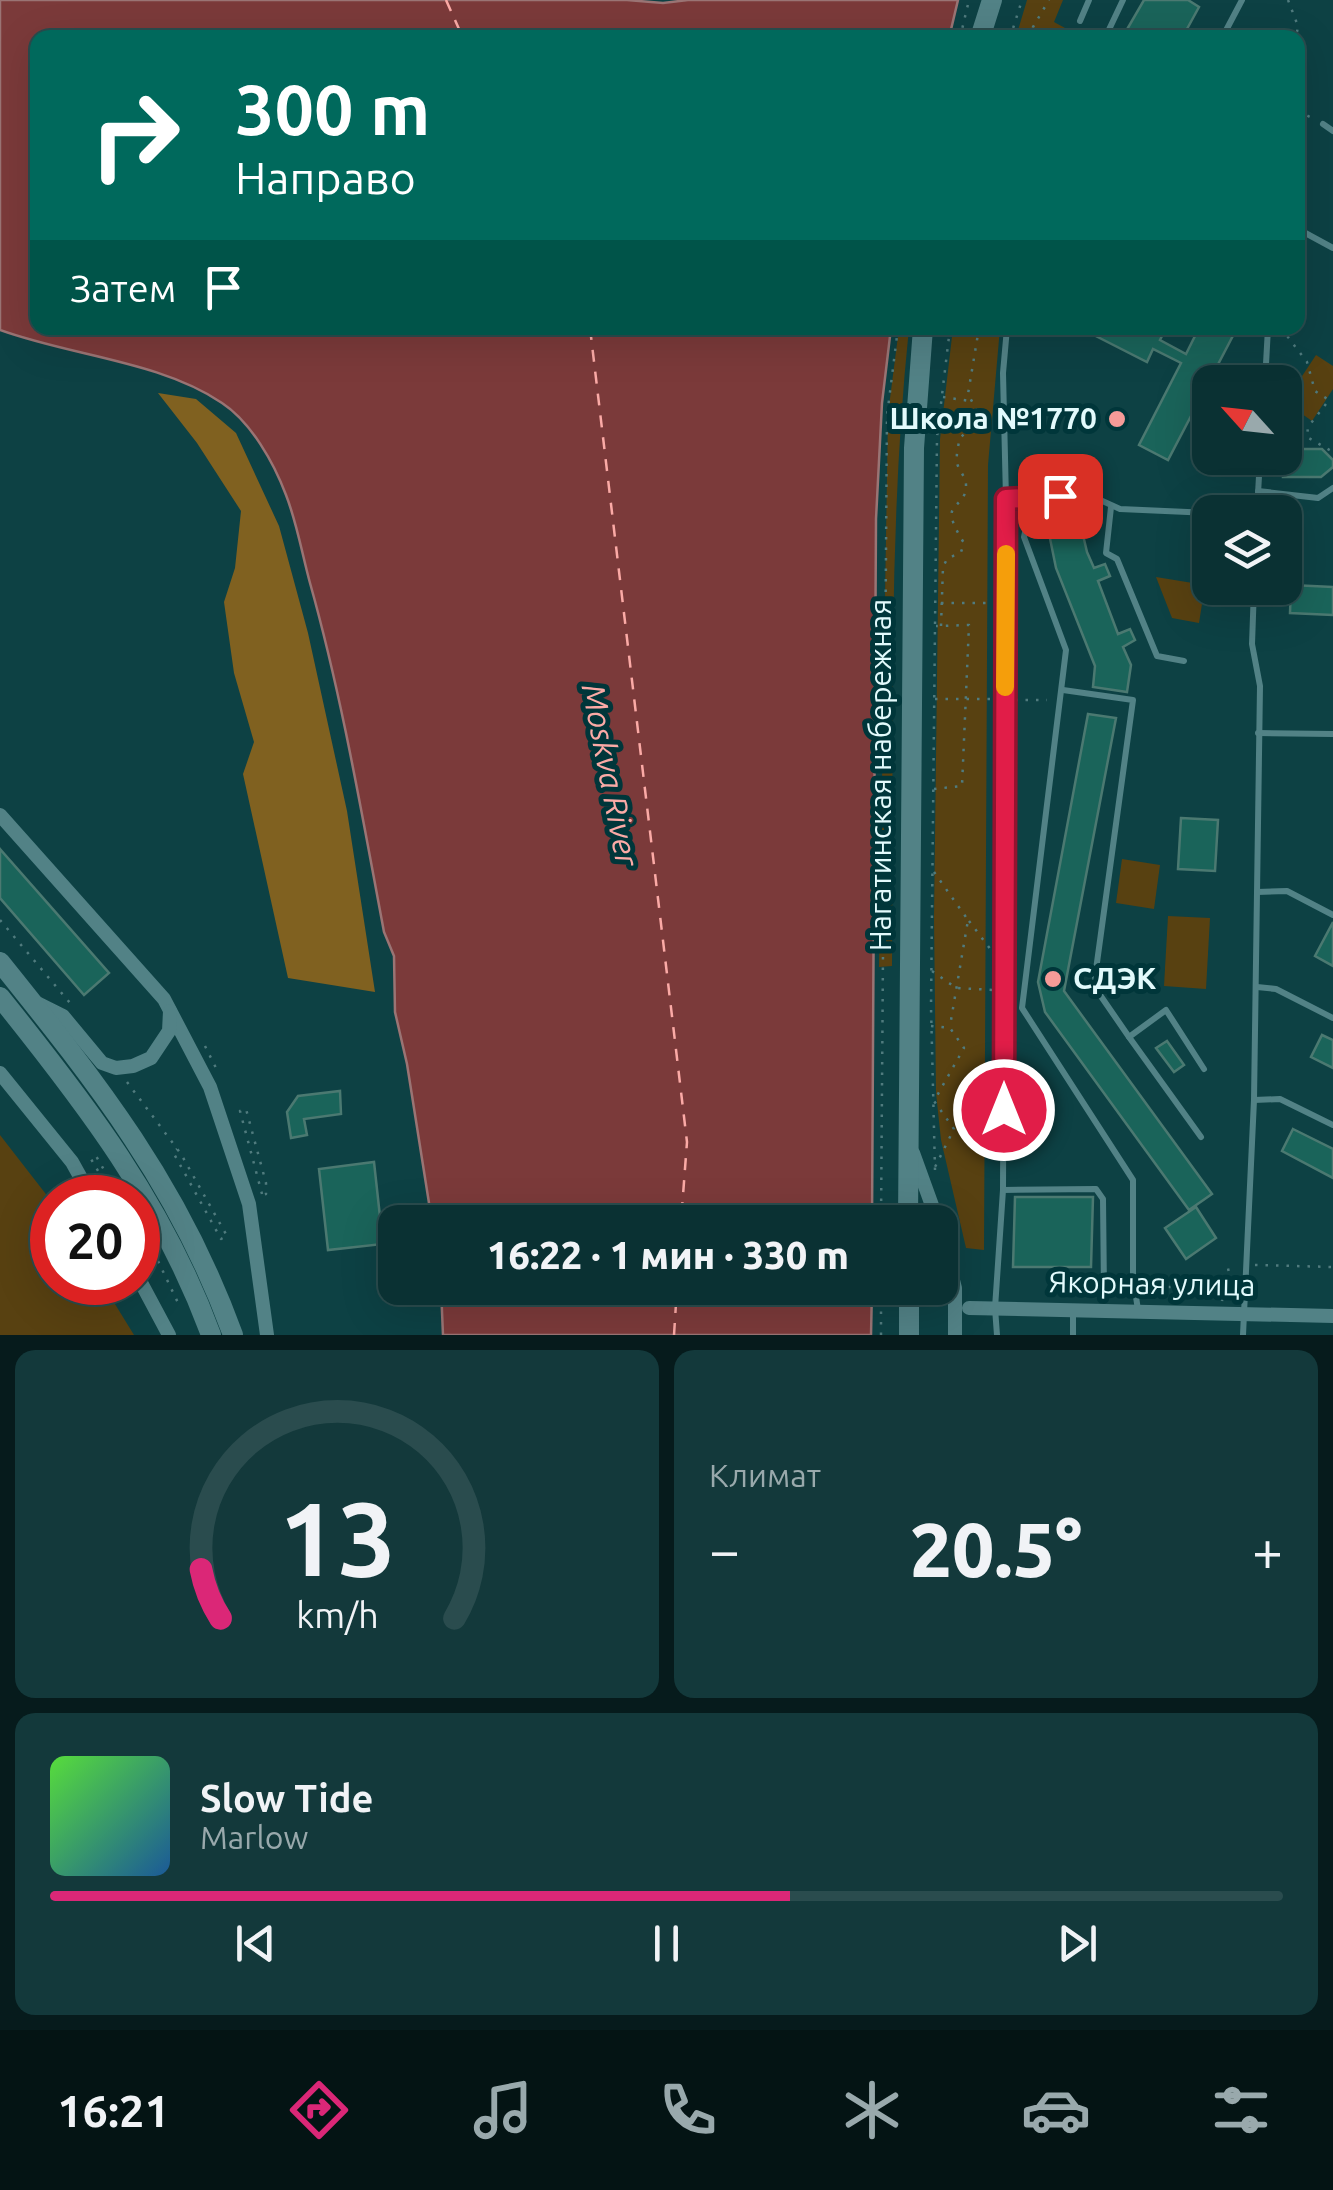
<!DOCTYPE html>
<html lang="ru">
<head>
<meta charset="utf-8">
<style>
	body { margin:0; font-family:Ubuntu,sans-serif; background:#13393b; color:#f1f3f6; height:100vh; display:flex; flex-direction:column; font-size:38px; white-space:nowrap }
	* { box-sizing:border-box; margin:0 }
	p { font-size:32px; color:#99a9ac }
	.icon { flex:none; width:55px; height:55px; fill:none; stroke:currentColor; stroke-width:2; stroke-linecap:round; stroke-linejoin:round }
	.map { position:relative; height:1335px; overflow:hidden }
	.panel { display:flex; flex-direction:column; gap:15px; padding:15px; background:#061b1c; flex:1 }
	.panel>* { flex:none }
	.top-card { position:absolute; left:30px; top:30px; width:1275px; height:305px; border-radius:20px; box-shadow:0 10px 40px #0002,0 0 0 2px #2a4c4e; background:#00695c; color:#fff; overflow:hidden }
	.needle { width:65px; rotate:297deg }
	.controls { position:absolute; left:1192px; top:365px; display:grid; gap:20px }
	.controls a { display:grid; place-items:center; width:110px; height:110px; border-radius:20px; background:#0a3133; box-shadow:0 10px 40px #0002,0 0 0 2px #2a4c4e; font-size:50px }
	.speed { position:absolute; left:30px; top:1175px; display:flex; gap:20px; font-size:50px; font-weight:700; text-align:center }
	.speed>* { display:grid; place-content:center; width:130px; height:130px; border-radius:50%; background:#0a3133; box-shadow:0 10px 40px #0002,0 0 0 2px #2a4c4e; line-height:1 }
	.speed .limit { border:15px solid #d22; background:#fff; color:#111 }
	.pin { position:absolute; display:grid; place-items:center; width:85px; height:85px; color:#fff; margin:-42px; border-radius:20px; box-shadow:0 5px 15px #0006 }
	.me { position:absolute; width:110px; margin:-55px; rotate:0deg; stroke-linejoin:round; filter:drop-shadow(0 0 8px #0008) }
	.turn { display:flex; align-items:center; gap:35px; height:210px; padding:0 40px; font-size:45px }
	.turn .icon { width:130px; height:130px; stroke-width:2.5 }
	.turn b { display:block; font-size:70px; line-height:85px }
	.then { display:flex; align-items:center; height:95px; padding:0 40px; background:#0003; gap:20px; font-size:38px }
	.big { font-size:75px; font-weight:800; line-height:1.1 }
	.panel .widget { flex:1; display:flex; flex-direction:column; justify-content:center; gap:15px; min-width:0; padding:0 35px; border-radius:20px; background:#13393b }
	.panel .dial { align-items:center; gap:0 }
	.dial svg { height:260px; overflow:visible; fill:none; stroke:#2a4c4e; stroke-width:7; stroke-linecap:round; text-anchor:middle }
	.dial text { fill:#f1f3f6; stroke:none }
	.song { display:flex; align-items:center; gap:30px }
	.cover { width:120px; height:120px; border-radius:15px; background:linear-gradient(135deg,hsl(110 70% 55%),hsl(210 70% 35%)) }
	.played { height:10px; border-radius:5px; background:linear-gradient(90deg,#db2777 60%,#2a4c4e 60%) }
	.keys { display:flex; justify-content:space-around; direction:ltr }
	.heat { display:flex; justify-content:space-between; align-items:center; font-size:55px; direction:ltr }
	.panel .tiles { flex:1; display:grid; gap:15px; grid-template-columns:1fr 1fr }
	.widget:last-child { grid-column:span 2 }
	.trip { position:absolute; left:378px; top:1205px; width:580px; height:100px; border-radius:20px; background:#0a3133; box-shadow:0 10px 40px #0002,0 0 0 2px #2a4c4e; font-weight:800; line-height:100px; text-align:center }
	.tab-bar { display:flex; height:160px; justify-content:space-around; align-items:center; background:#041414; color:#99a9ac }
	.tab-bar .icon { width:70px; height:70px }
	.tab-bar .on { color:#db2777 }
	.tab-bar b { font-size:45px; color:#f1f3f6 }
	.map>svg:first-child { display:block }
	.green { fill:#584111 }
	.forest { fill:#806120 }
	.water { fill:#7b3a3a; stroke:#9a7474; stroke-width:2.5 }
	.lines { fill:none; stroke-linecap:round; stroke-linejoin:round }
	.ferry { stroke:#fbaaa6; stroke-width:2.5; stroke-dasharray:12 10; stroke-linecap:butt }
	.building { fill:#1a645a; stroke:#4b7971; stroke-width:2.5 }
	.path { stroke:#507b7e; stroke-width:2.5; stroke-dasharray:2.5 8; stroke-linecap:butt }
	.lane { stroke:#528286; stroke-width:6 }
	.street { stroke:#528286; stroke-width:14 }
	.secondary { stroke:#528286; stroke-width:20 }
	.route-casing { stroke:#92132f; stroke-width:25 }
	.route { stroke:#e11d48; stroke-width:18 }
	.slow { stroke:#f59e0b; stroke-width:18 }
	.poi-dot { fill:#f59b98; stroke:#00363a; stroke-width:4 }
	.labels { text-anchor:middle; stroke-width:10; stroke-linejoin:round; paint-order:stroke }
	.poi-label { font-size:30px; font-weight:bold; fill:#e2fafc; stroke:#00363a; text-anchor:end }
	.street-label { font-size:30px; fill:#e2fafc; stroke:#00363a }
	.water-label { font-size:32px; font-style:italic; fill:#fbaaa6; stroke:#00363a }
</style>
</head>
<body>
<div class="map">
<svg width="1333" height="1335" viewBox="0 0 1333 1335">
	<rect width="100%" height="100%" fill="#0d4144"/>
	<g class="green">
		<polygon points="1027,0 1063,0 1054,22 1076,34 1075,37 1016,37"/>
		<path d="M899,328H909C887,539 894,753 892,966L879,967L888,414Z"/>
		<polygon points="953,328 1000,328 988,465 984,1250 966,1248 941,1140 936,1093 934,918 940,439"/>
		<polygon points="1316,355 1333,366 1333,389 1312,421 1285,402"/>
		<polygon points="1156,577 1205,585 1199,623 1172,618"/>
		<polygon points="1122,859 1160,865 1154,909 1116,903"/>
		<polygon points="1168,916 1210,918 1206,989 1164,986"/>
		<polygon points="0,1135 52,1202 52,1282 102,1283 134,1335 0,1335"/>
	</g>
	<polygon class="forest" points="158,393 196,399 236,433 279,526 308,633 347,811 375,992 288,978 243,774 254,742 234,673 224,602 235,568 241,511 197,443"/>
	<g class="water">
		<path d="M0,0H627L663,3L688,0H958L949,38H38V328H891L882,403L876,519L872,1222H432L407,1064L395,1012L394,956L384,932C362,815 342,697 310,583C302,554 297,523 286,495C274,463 251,422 222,403C160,361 71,356 0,330Z"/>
		<polygon points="441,1288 872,1288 871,1335 443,1335"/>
	</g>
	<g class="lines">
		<g class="ferry">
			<polyline points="446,0 463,38"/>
			<polyline points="590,328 687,1142 681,1222"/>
			<polyline points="674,1335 677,1288"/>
		</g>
	</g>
	<g class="building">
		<polygon points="1144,0 1188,0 1199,7 1182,38 1122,38"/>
		<polygon points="1080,328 1166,328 1160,340 1186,354 1199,328 1237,328 1168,460 1139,445 1181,363 1153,349 1147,362"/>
		<polygon points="1285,449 1322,449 1333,460 1333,467 1321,477 1283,477"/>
		<polygon points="1068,504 1069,507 1079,505 1081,523 1092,521 1094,532 1083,535 1087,552 1094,568 1105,564 1110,576 1098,581 1118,634 1130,629 1135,640 1123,647 1131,665 1127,692 1093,687 1095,666 1056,568 1045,514 1054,512 1054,507"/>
		<polygon points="1291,585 1333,587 1333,615 1290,613"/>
		<polygon points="1088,714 1116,718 1064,991 1212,1194 1189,1210 1045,1012 1038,982"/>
		<polygon points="1181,818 1218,820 1215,871 1178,869"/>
		<polygon points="0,849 109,973 84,995 0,898"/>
		<polygon points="1333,922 1333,966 1315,956"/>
		<polygon points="1322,1035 1333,1040 1333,1068 1311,1057"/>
		<polygon points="1167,1041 1184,1065 1174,1072 1156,1048"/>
		<polygon points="340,1091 341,1114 304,1119 307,1135 291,1138 287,1112 298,1096"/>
		<polygon points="1293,1129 1333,1149 1333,1178 1282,1151"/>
		<polygon points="374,1162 383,1244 328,1250 319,1169"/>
		<polygon points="1015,1197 1093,1197 1091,1267 1013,1267"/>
		<polygon points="1196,1207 1216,1238 1186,1259 1165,1228"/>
	</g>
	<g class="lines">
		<g class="path">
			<polyline points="1288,0 1298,26 1296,38"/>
			<polyline points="960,38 969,0"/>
			<polyline points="1010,38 1022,0"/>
			<polyline points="1032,38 1033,27 1049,0"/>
			<polyline points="1298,111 1314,119"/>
			<polyline points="1281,328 1307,362 1315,391 1329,400 1308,427 1307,437 1333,452"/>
			<polyline points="943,397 970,401"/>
			<polyline points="941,603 993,603"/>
			<path d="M941,626L943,567L947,559L961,552L964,543C935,497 966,513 966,485C966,477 959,471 957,463C956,455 958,446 960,438L976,423V409L968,394L979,328"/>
			<polyline points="935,699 997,699"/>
			<polyline points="1015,700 1047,700"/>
			<polyline points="934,789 962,786 969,625 936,626"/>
			<polyline points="934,872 968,920 950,1026"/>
			<polyline points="0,920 70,1003"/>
			<polyline points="969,921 994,954"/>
			<polyline points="932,971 956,988 994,990"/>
			<polyline points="931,1026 950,1028 964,1048 934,1101 954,1129 935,1167"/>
			<polyline points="205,1046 217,1070"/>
			<polyline points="127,1082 181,1154 227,1236 221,1239 173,1152 177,1149"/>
			<polyline points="935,1170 931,1007 937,437 950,328"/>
			<polyline points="262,1194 240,1111 246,1109 266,1183 266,1194 262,1195"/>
			<polyline points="114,1198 91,1159 96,1156 119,1196 124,1194"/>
			<polyline points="881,1222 887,416 898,328"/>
			<polyline points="138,1238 145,1251 152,1248"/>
			<polyline points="149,1242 180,1307"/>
			<polyline points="1255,1265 1333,1267"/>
			<polyline points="1147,1288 1194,1286 1223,1278"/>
			<polyline points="1222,1301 1227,1270 1237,1268"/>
			<polyline points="881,1335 881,1288"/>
		</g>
		<g class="lane">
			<polyline points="1080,21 1089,0"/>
			<polyline points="1105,38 1123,0"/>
			<polyline points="1222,38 1242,0"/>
			<polyline points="1323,124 1333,131"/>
			<polyline points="1298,229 1333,248"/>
			<polyline points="1265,382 1268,328"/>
			<polyline points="1258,491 1318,498 1333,488"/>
			<polyline points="1006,499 1003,373 1007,328"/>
			<polyline points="1111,507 1106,553 1117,559 1157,656 1184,661"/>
			<polyline points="1257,512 1260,458"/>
			<polyline points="1063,690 1133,700 1095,977 1098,992 1129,1037 1166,1010 1204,1069"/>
			<polyline points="1258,733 1333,734"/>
			<polyline points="1257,892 1287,891 1333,915"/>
			<polyline points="1257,987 1276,989 1333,1018"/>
			<polyline points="1129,1037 1201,1137"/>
			<polyline points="1254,1100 1280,1099 1333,1125"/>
			<polyline points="1003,1190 1096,1189 1103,1199 1104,1292"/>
			<polyline points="1138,1310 1133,1277 1133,1180 1022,1008 1066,650 1024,537 1032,498 1087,494 1120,509 1210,513"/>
			<polyline points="997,1335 995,1308 1003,1190 1006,499 1032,498"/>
			<polyline points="1073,1335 1073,1311"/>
			<polyline points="1243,1335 1254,1100 1260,686 1252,644 1254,588"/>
		</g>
		<g class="street">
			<polyline points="0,815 164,999 210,1087 249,1204 267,1335"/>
			<polyline points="33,1001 63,1016 102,1063 116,1068 133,1066 151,1058 169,1031 170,1011"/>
			<polyline points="0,1073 72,1162 92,1198"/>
			<polyline points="913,1153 938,1222"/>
			<polyline points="940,1230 955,1288 955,1335"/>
			<polyline points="138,1277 169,1335"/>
			<polyline points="969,1308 1333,1316"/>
		</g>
		<g class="secondary">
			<polyline points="980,38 992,0"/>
			<path d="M0,962C98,1084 179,1186 233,1335"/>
			<path d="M0,997C86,1104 163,1204 211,1335"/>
			<polyline points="908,1222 914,448 923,328"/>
			<polyline points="909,1288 909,1335"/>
		</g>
	</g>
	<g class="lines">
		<defs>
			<polyline id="route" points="1004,1110 1006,499 1060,496"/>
		</defs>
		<use href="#route" class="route-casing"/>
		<use href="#route" class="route"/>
		<polyline class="slow" points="1005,687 1006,554"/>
	</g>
	<g class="poi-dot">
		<circle cx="1117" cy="419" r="10"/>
		<circle cx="1053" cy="979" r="10"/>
	</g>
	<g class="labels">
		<g class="poi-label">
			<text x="1097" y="429">Школа №1770</text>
			<text x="1073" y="989" text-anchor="start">СДЭК</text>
		</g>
		<g class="street-label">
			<text transform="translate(881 775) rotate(-90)" y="10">Нагатинская набережная</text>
			<text transform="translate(1152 1284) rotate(1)" y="10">Якорная улица</text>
		</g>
		<g class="water-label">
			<text transform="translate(610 775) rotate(79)" y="11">Moskva River</text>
		</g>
	</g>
</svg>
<div class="controls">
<a><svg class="needle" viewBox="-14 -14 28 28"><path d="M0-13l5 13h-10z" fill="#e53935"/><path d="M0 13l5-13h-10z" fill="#99a9ac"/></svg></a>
<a><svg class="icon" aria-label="layers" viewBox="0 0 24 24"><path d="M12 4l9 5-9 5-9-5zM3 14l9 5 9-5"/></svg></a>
</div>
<div class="speed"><div class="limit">20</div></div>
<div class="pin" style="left:1060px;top:496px;background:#d93025"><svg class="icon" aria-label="arrive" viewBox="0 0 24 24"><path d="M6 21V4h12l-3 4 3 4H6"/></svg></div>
<svg class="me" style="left:1004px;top:1110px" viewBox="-20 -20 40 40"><circle r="17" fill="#e11d48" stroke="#fff" stroke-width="3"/><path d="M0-11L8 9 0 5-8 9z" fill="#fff"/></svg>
<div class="trip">16:22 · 1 мин · 330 m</div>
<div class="top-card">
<div class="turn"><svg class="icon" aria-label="right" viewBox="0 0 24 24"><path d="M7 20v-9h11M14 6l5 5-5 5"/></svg><div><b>300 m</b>Направо</div></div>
<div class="then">Затем<svg class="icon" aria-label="arrive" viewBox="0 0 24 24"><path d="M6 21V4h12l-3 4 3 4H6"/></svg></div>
</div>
</div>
<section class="panel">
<div class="tiles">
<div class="widget dial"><svg viewBox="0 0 100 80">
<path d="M14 69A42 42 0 1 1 86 69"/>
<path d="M14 69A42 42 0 0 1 8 54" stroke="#db2777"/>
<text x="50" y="56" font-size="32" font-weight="700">13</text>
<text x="50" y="72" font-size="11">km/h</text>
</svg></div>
<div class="widget"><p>Климат</p>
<div class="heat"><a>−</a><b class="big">20.5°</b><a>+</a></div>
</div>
<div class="widget">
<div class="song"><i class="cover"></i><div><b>Slow Tide</b><p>Marlow</p></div></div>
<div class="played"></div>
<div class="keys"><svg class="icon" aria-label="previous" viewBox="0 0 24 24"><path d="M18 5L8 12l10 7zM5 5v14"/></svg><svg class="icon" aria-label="pause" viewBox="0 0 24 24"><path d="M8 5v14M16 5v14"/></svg><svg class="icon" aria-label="next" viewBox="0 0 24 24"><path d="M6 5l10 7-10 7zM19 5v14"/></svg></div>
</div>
</div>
</section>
<nav class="tab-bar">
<b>16:21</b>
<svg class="icon on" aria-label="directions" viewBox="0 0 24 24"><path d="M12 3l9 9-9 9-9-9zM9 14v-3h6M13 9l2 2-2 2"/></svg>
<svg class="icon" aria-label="music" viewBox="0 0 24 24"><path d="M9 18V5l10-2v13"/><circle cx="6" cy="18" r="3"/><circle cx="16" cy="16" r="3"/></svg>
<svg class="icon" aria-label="phone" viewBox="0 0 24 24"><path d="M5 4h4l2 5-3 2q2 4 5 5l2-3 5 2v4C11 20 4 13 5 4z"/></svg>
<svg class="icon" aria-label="climate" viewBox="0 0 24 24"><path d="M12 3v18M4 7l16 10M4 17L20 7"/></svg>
<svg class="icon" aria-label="car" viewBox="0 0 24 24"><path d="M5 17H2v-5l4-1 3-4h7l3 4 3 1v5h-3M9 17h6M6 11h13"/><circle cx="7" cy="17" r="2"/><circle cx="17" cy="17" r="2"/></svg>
<svg class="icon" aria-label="filters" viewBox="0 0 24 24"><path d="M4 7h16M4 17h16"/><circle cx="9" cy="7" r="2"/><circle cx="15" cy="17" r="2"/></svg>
</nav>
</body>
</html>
